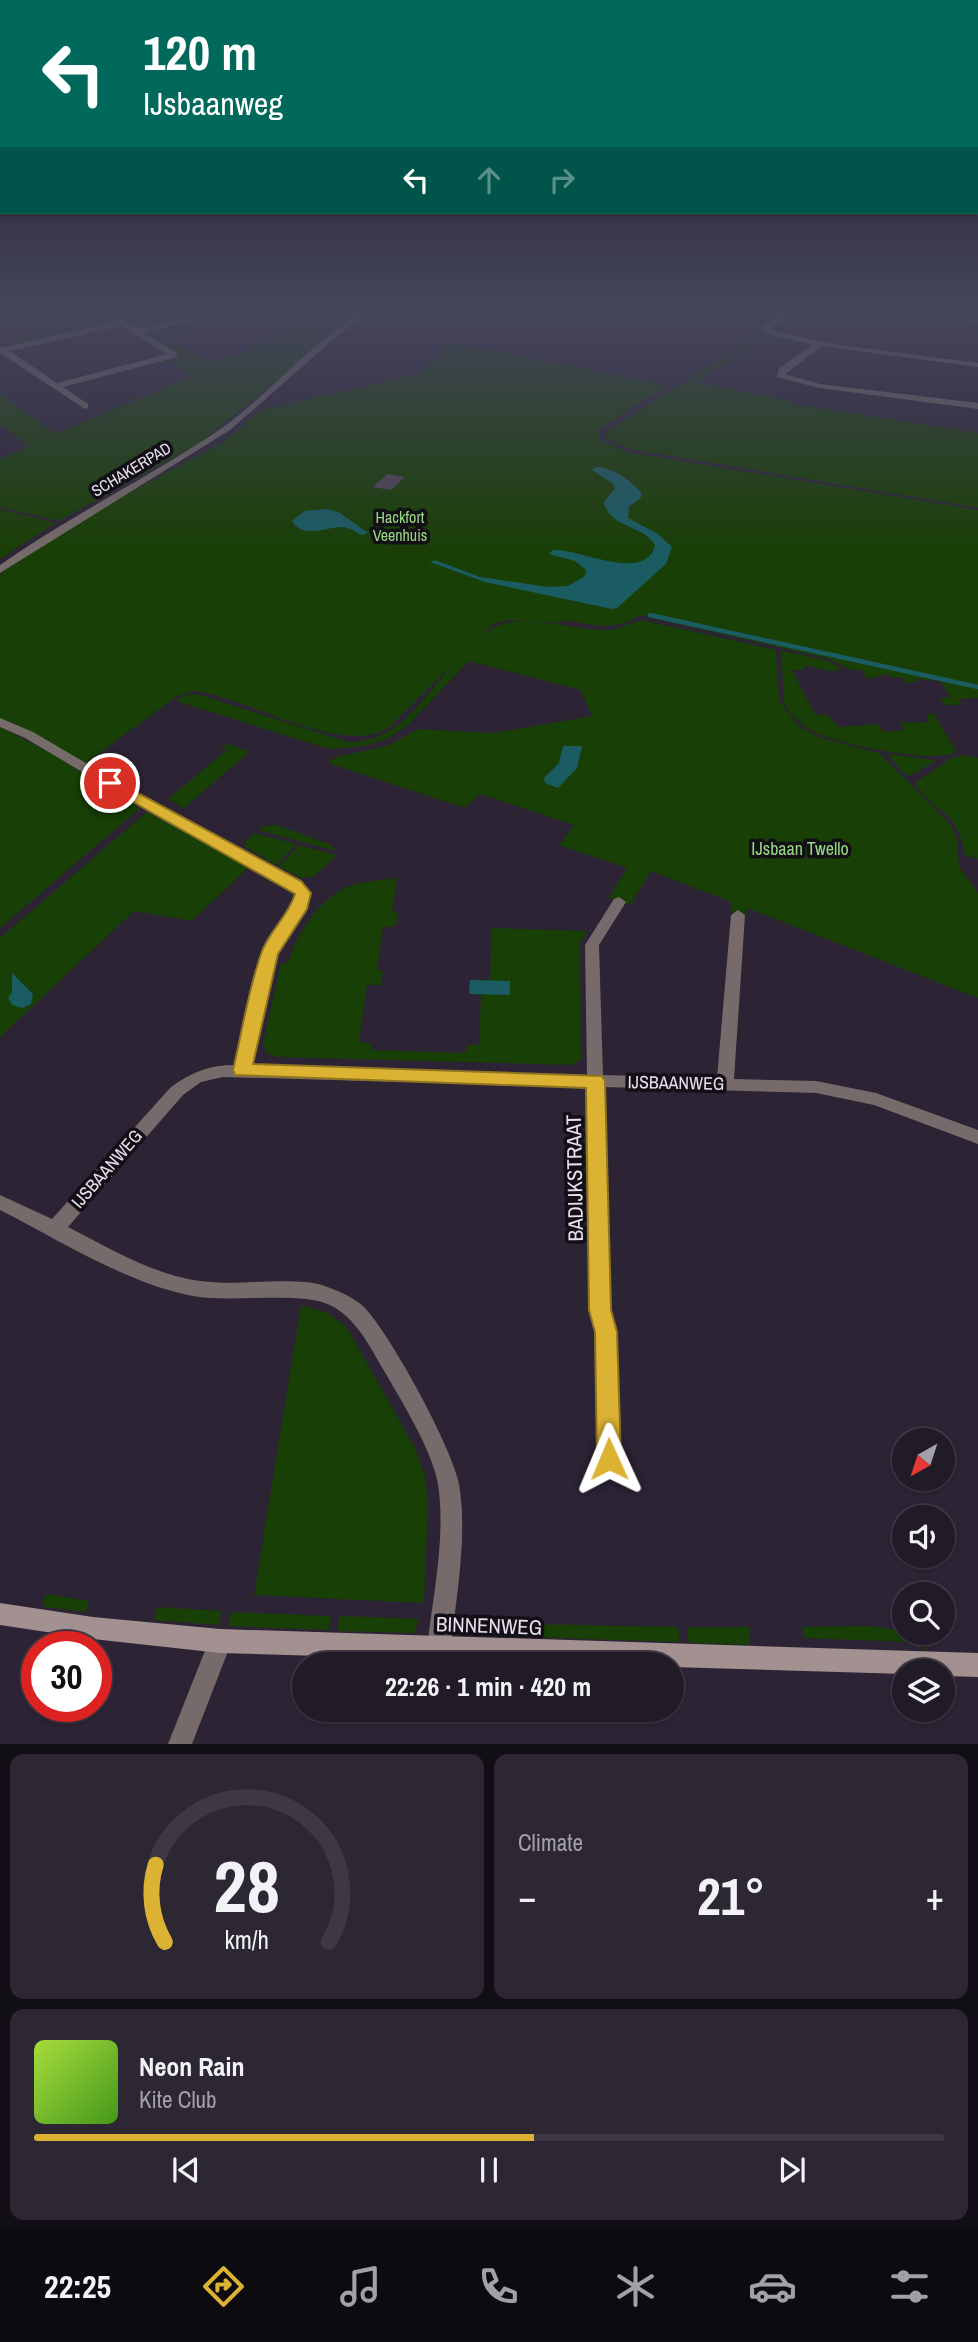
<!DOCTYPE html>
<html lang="en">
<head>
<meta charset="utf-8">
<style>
	body { margin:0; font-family:"Archivo Narrow",sans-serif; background:#2d2733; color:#f1f3f6; height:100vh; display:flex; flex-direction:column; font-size:26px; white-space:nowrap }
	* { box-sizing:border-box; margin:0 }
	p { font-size:23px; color:#a2a1a7 }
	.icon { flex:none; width:38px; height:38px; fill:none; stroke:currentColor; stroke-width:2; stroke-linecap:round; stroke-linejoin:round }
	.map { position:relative; height:1744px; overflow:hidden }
	.panel { display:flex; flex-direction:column; gap:10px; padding:10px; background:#120e15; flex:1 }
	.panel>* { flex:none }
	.guide { position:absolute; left:0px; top:0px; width:978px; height:214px; box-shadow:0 2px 5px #0004,0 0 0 2px #3e3844; background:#00695c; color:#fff; overflow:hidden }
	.needle { width:46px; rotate:219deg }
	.tools { position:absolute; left:892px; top:1428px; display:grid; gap:14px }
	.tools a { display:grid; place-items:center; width:63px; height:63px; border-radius:50%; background:#211a27; box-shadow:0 2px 5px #0004,0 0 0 2px #3e3844; font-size:35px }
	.speed { position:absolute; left:21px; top:1631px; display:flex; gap:14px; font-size:35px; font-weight:700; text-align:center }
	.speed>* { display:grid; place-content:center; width:91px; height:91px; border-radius:50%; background:#211a27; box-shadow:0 2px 5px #0004,0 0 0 2px #3e3844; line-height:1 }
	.speed .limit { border:10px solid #d22; background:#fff; color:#111 }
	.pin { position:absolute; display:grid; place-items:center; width:60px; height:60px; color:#fff; margin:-30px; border:4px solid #fff; border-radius:50%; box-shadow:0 2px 7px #0007 }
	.me { position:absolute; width:77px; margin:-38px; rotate:359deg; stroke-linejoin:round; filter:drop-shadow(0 0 5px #0008) }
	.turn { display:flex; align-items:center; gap:24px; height:147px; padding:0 28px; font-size:32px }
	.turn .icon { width:91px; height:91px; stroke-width:2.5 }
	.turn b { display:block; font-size:49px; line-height:60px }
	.lanes { display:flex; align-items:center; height:66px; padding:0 28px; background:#0003; justify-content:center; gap:35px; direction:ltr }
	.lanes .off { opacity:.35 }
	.big { font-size:52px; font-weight:700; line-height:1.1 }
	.panel .tile { flex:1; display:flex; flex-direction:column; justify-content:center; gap:10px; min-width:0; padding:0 24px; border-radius:14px; background:#2d2733 }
	.panel .dial { align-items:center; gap:0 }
	.dial svg { height:182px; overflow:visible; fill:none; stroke:#3e3844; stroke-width:7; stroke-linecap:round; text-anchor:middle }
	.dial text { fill:#f1f3f6; stroke:none }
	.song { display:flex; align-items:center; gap:21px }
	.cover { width:84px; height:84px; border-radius:10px; background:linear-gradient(135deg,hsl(80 70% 55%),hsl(100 70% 35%)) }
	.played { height:7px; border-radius:4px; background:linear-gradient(90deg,#dcb233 55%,#3e3844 55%) }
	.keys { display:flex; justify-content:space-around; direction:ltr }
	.heat { display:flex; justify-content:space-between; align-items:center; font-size:38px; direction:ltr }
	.panel .tiles { flex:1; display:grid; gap:10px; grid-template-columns:1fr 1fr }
	.tile:last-child { grid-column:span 2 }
	.trip { position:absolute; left:292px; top:1652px; width:392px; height:70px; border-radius:35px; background:#211a27; box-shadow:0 2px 5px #0004,0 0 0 2px #3e3844; font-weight:700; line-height:70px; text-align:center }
	.menu { display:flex; height:112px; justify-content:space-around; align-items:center; background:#0d0a10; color:#a2a1a7 }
	.menu .icon { width:49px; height:49px }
	.menu .current { color:#dcb233 }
	.menu b { font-size:32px; color:#f1f3f6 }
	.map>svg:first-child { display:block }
	.green { fill:#183f05 }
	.water { fill:#1b5c62 }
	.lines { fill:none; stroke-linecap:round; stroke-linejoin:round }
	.stream { stroke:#1b5c62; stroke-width:4.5 }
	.building { fill:#4f4658 }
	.street { fill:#766b6a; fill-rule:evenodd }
	.secondary { fill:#a39090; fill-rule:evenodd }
	.route { fill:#dcb233; stroke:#8f7421; stroke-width:2 }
	.labels { text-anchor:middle; stroke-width:7; stroke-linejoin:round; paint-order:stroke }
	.far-street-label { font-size:16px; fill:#e6e0ec; stroke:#120f16 }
	.far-park-label { font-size:16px; fill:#97d980; stroke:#120f16 }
	.park-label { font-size:18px; fill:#97d980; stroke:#120f16 }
	.street-label { font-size:18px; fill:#e6e0ec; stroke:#120f16 }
	.near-street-label { font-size:21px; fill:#e6e0ec; stroke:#120f16 }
</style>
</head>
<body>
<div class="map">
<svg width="978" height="1744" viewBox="0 0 978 1744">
	<rect width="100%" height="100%" fill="#2c2334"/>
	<g class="green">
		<polygon points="3,310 23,310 55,330 97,321 84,313 99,313 112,321 22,345 14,340 39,333"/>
		<polygon points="296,310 323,310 350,321 201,442 59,521 0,507 0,459 29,446 0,424 0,394 56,434 192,376 168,361 146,366 183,356 165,345 175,343 209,362 237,355 310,315"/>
		<polygon points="625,310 647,315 627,327 553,311"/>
		<polygon points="703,310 782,310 761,322"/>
		<polygon points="233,311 242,316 162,334 171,340 161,343 146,334 152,330"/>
		<polygon points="763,331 811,345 760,335 753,340 760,342 696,382 793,402 792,404 978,433 978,508 629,449 605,438 607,431"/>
		<path d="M449,342L667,385L598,430L600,440L627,452L978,510V698L958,699L962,705H946L939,698L951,697L940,681L916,679L917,682L906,683L902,677L891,678L888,674L867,679L862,670H851L830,659L639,615C616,633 589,624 563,620L559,623L510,620L493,624L388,728C341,757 247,697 194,691L177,696L86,763L0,719V574L81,519L225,441L261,410L419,374Z"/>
		<polygon points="0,509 55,523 0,559"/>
		<path d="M642,620L776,650L779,701L799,726L818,737L879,753L950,824L957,839L959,867L978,893V998L747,908L746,914L731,912V902L651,871L630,905L609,898L627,868L559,845L574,825L480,794L465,808L328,763L336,757L387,746L418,729L493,733L592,716L581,690L469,661L407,726L386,739L365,746L329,749L176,701L186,695L197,694L348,742C418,743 440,656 495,627C523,612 576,631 607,630C620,630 630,622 642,620Z"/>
		<path d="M781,650L828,661L840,667L838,671C824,672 817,666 803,666V670H792L815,715H827L839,727L879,724L883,732L904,730L901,723L929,722L926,714H934L956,751C938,766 833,743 812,731C801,725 791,714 784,704Z"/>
		<polygon points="0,727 49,752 140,808 0,928"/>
		<polygon points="220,745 231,745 249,752 184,808 168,799 227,750"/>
		<polygon points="888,754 934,760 936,761 909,776 903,773"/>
		<path d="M965,755L978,758V859L965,855C956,805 936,817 915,783L951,758Z"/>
		<polygon points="147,812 249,867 192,921 134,911 0,1037 0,938"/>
		<polygon points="277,825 331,845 336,851 258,830 265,826"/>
		<polygon points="254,833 296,844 276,865 245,847 245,842"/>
		<polygon points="299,845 336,855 337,855 313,877 301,878 279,866"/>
		<path d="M397,878L392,912L398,913L396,926L383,927L377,970L383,971L381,985H367L359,1042L371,1043V1050L466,1053L467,1045H479L481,995L469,994L470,980H490L492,928L587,931L580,943L581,1060L570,1065L278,1057L267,1053L263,1044L281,963H288C297,933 321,895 353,885C367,881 382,880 397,878Z"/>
		<polygon points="301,1305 330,1314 347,1328 415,1448 425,1476 428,1504 424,1603 254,1595"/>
		<polygon points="47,1594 89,1601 86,1612 45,1607 43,1601"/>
		<polygon points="157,1607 221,1611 219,1625 154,1620"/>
		<polygon points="231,1612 331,1616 329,1630 228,1626"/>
		<polygon points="339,1616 419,1619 414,1633 338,1631"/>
		<polygon points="468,1622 522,1623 522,1637 472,1635"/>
		<polygon points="531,1624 678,1627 680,1642 531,1637"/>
		<polygon points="868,1626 924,1633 927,1651 913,1642 804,1638 802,1627"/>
		<polygon points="687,1627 750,1627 750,1645 689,1643"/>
	</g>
	<g class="water">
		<path d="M596,467C614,468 631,480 642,494L640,499L629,506L628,518L658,534L672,547L666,564L617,608L612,609L485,582L430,562L435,560L480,577L548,587L568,586L585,576L586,570L575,561L549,554L553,550C579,548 646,584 655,545C644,525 609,528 604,502L615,488L612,483L592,470Z"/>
		<path d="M328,509L340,513L368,533L362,535C355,532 348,526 340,527C324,528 303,539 292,521L305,511Z"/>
		<polygon points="563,746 582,746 577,768 558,788 545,783 544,778 559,763"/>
		<polygon points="12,973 33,994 31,1004 22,1008 12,1005 8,998 12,992"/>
		<polygon points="470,980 510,981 510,995 469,994"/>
	</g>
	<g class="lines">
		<polyline class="stream" points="650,615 978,687"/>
	</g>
	<polygon class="building" points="387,474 405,477 391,490 373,487"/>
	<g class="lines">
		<g class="street">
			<path d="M97,310H106L138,329L217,310H231L143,333L177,353V357L63,387L88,404V408L85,409L0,353V348L115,322ZM121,326L167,354L57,383L10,351Z"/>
			<path d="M325,310H338L357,316L366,310H375L336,337L230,430L0,573V565C71,515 150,477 222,428C268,395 304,350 352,319Z"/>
			<polygon points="787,310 796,310 771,328 781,333 832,344 978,363 978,367 822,346 785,374 820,384 978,403 978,409 819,388 777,377 779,368 813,345 776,336 762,330 762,326"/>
			<polygon points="891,310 914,310 978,319 978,323"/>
			<path d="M0,718L33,732L178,817L305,886L310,900L276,954L251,1066L587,1075L585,945L614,899L619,897L626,902L599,945L603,1075L717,1078L731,915L738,910L745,915L734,1079L816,1081L876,1093L978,1130V1144L874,1105L816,1093L603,1087L610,1310L616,1332L619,1459L616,1466L609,1469L602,1466L599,1459L596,1332L590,1310L587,1087L223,1077L201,1082L183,1095L68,1227C113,1250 158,1278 210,1282C241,1285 295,1277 322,1285C336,1290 352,1296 364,1307C390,1334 452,1447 459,1484C468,1537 456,1595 451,1648L447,1656L439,1660L431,1656L427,1648C433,1595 446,1537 438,1484C432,1450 401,1400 383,1369C369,1345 356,1318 330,1305C300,1291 232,1303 193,1296C128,1284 59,1240 0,1210V1195L52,1219L171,1087C192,1072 209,1065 235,1065L262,954L296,900L294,891L168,823L25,738L0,727Z"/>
			<polygon points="220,1629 228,1633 232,1641 192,1744 168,1744 212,1633"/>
		</g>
		<polygon class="secondary" points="0,1603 93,1617 220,1629 978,1653 978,1677 943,1676 943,1671 905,1671 905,1674 672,1667 672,1664 588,1664 220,1653 93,1639 0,1625"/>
	</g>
	<linearGradient id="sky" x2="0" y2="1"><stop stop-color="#18131d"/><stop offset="0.56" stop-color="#45455c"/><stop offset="1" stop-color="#45455c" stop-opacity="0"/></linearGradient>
	<rect width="978" height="554" fill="url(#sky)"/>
	<path class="route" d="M110,778L301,881L311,893L307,909L278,954L253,1064L602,1076L605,1081L611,1310L617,1332L621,1459L617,1467L609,1470L601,1467L597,1459L595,1332L589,1310L586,1088L235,1075L233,1070C242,1032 248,991 261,954C268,932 288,917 295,894L105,786L103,783Z"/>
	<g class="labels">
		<g class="far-street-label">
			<text transform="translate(131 469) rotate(-31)" y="6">SCHAKERPAD</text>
		</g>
		<g class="far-park-label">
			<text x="400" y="523">Hackfort<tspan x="400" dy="18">Veenhuis</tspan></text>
		</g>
		<g class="park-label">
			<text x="800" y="855">IJsbaan Twello</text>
		</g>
		<g class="street-label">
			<text transform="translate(676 1083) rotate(1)" y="6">IJSBAANWEG</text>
			<text transform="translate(107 1169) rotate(-49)" y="6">IJSBAANWEG</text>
		</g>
		<g class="near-street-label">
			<text transform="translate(575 1178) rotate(-91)" y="7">BADIJKSTRAAT</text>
			<text transform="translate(489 1626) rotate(2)" y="7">BINNENWEG</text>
		</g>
	</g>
</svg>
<div class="tools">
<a><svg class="needle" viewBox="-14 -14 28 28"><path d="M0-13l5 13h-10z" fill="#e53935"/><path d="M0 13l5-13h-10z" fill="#a2a1a7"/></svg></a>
<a><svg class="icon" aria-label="sound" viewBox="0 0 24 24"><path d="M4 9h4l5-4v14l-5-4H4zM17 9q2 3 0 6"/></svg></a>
<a><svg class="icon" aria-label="search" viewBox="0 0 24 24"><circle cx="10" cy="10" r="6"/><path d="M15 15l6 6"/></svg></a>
<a><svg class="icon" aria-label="layers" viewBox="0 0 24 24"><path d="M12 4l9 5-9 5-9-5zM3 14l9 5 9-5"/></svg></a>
</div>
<div class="speed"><div class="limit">30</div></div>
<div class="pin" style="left:110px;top:783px;background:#d93025"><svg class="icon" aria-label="arrive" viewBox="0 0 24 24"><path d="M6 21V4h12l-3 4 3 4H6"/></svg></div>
<svg class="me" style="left:609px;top:1459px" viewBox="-20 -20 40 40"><path d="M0-17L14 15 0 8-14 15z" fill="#dcb233" stroke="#fff" stroke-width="4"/></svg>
<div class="trip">22:26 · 1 min · 420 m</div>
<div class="guide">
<div class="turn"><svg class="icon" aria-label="left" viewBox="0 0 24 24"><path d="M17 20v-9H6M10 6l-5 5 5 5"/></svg><div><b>120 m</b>IJsbaanweg</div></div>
<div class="lanes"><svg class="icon" aria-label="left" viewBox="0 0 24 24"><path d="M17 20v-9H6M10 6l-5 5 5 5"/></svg><svg class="icon off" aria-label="ahead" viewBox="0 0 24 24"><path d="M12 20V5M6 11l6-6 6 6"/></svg><svg class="icon off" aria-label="right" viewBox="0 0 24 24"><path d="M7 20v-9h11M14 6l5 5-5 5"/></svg></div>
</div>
</div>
<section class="panel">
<div class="tiles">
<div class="tile dial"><svg viewBox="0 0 100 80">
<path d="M14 69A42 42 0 1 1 86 69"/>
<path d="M14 69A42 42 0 0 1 10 35" stroke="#dcb233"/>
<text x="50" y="56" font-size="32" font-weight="700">28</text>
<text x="50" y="72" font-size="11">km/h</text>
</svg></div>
<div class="tile"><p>Climate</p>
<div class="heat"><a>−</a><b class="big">21°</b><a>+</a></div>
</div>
<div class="tile">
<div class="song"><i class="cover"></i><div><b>Neon Rain</b><p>Kite Club</p></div></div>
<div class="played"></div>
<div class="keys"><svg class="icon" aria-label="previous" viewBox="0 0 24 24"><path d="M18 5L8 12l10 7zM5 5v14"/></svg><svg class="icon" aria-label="pause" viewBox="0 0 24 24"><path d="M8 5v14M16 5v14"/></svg><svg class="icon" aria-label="next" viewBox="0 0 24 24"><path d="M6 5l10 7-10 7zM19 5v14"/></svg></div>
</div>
</div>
</section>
<nav class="menu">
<b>22:25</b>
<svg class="icon current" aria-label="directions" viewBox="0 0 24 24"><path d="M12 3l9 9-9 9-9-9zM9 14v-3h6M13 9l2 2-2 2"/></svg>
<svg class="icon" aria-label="music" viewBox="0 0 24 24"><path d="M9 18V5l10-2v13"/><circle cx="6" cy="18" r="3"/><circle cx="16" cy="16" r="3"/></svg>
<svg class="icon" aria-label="phone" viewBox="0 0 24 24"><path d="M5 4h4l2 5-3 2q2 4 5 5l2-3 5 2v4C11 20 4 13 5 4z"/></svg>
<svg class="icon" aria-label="climate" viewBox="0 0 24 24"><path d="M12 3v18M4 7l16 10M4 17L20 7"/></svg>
<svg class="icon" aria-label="car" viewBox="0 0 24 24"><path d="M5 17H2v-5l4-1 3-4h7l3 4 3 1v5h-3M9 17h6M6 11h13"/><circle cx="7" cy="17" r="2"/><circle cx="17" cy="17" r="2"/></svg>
<svg class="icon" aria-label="filters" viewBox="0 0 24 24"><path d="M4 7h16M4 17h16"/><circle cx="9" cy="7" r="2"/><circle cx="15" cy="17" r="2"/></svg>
</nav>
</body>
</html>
